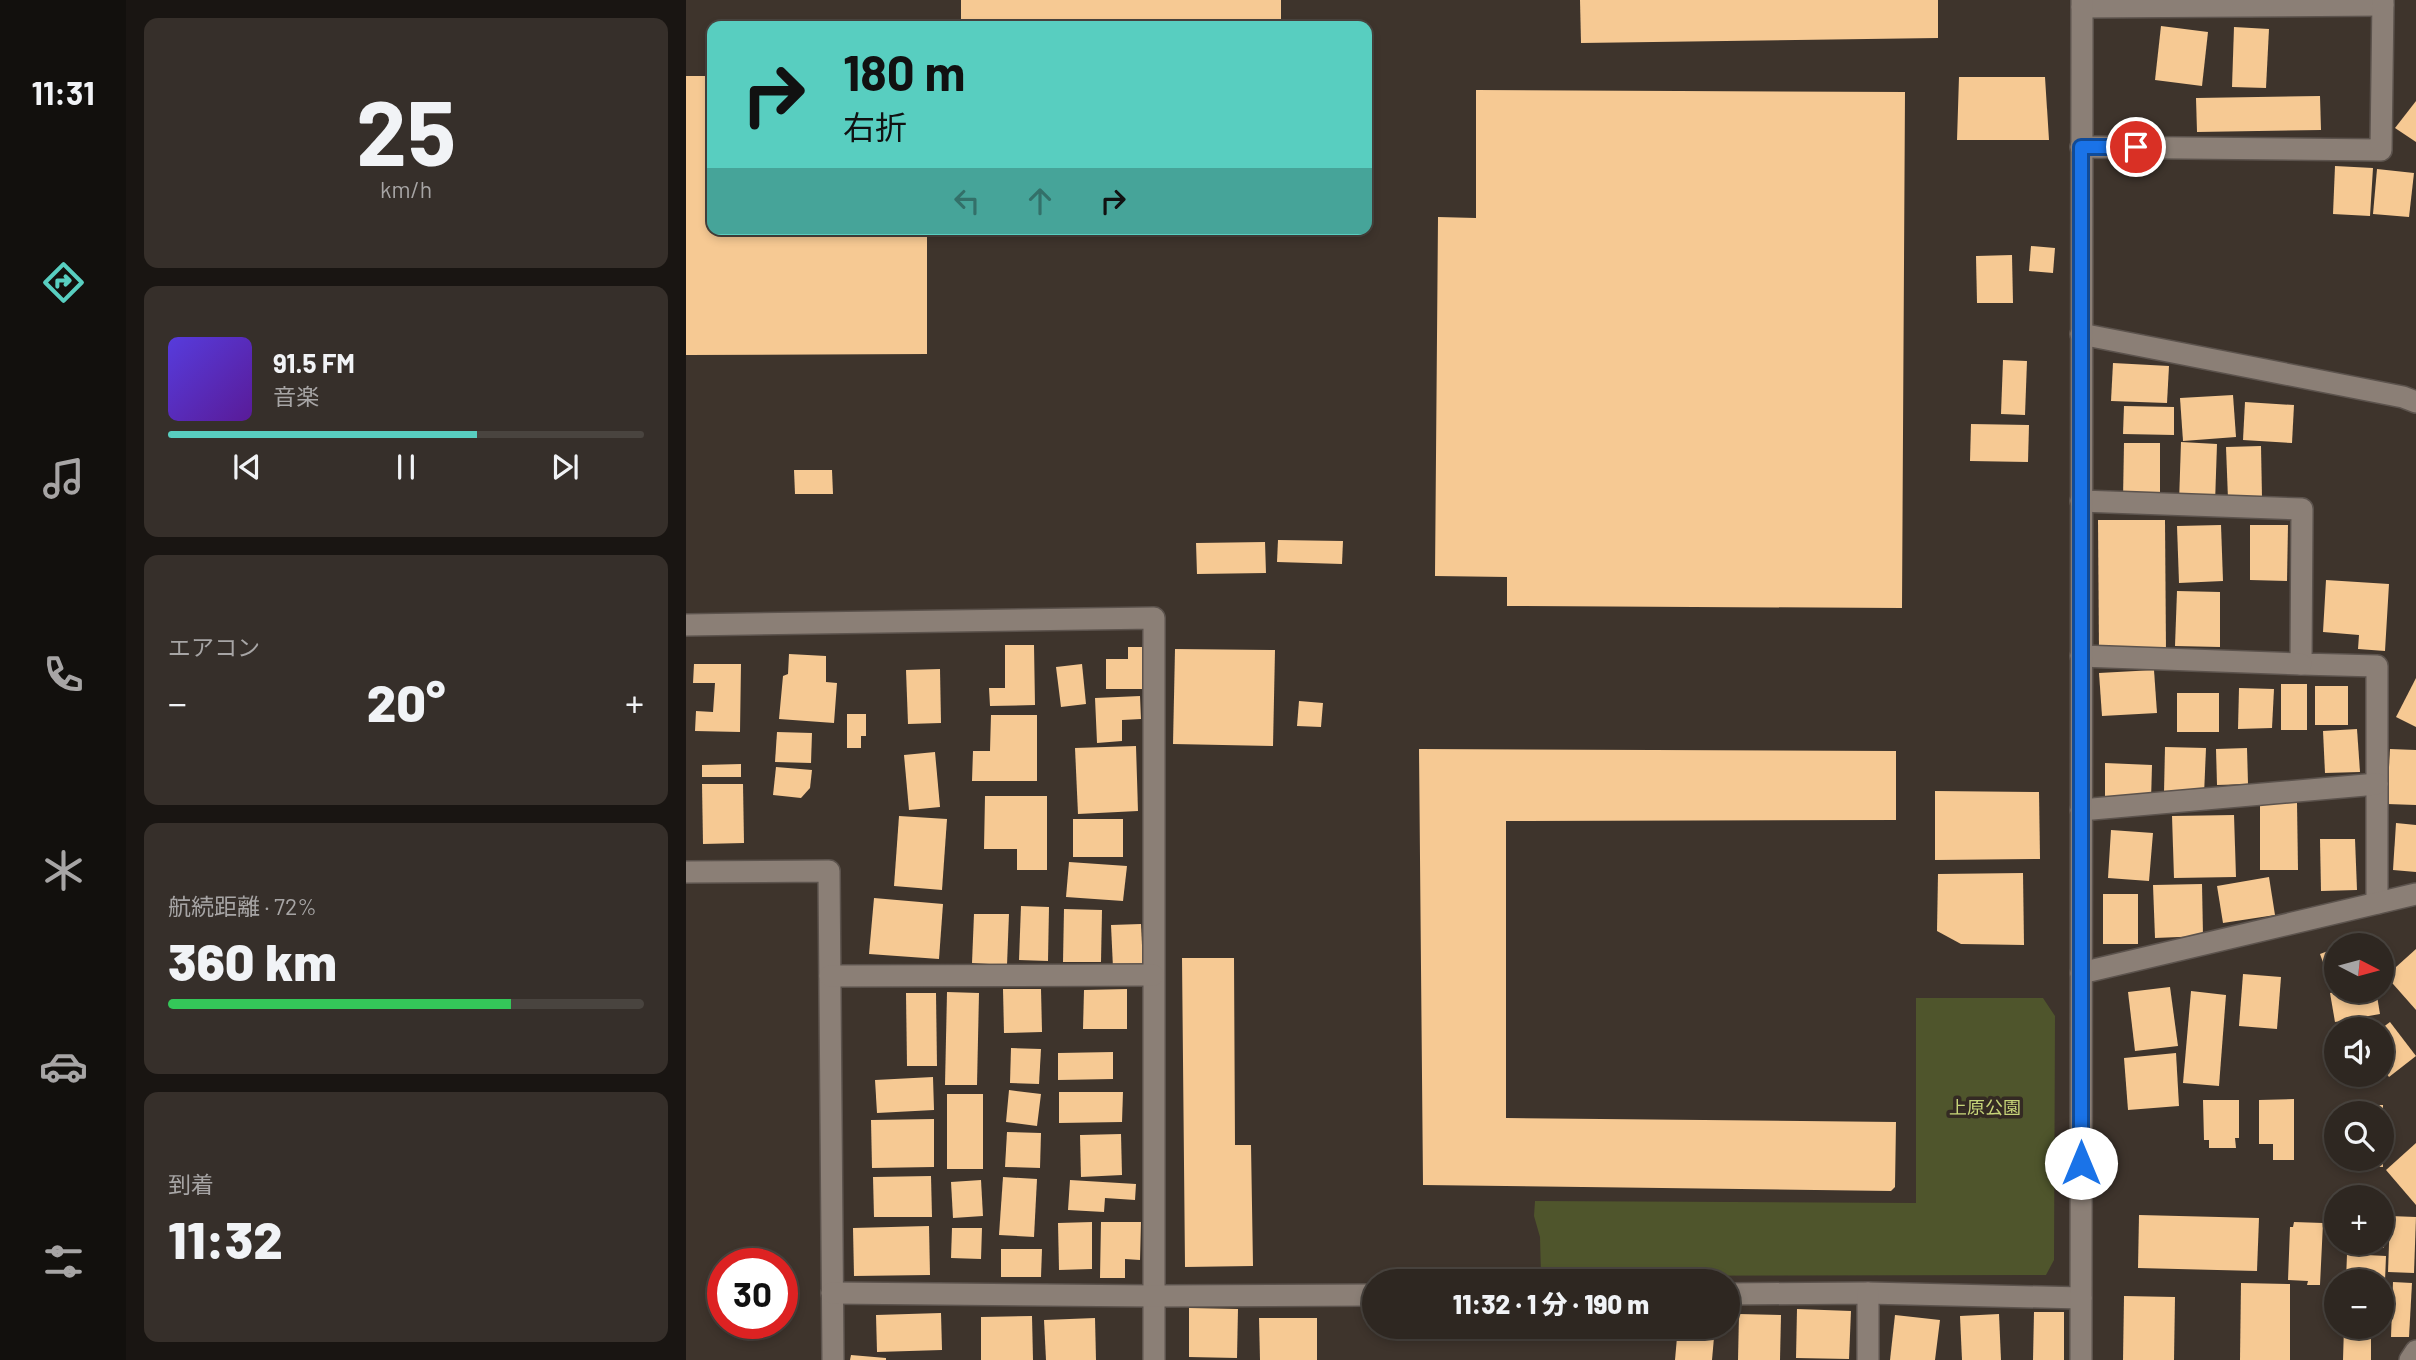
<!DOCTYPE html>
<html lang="ja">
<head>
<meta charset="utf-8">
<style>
	body { margin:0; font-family:Barlow,"Noto Sans JP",sans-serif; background:#362f2a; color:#f1f3f6; height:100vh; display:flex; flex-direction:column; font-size:26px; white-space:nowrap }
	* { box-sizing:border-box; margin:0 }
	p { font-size:23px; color:#a7a5a5 }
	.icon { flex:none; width:38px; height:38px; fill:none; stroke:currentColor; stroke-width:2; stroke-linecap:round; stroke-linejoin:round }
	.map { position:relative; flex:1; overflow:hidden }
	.drawer { display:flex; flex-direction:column; gap:18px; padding:18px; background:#191512; width:560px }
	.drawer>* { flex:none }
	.guide { position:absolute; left:21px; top:21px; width:665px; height:214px; border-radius:14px; box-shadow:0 4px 10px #0003,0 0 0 2px #49443f; background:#58cec0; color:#111; overflow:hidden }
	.needle { width:46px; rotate:96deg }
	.tools { position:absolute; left:1638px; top:933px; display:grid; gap:14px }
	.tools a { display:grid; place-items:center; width:70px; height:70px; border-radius:50%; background:#2e2721; box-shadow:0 4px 10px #0003,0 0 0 2px #49443f; font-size:35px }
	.speed { position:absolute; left:21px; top:1248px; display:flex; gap:14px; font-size:35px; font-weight:700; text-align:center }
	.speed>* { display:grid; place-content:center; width:91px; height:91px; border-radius:50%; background:#2e2721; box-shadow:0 4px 10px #0003,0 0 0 2px #49443f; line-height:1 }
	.speed .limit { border:10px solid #d22; background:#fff; color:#111 }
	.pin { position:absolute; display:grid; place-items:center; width:60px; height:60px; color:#fff; margin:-30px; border:4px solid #fff; border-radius:50%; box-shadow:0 2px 7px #0007 }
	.me { position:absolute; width:77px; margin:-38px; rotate:0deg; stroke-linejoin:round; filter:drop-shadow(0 0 5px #0008) }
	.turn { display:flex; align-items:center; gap:24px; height:147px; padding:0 21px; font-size:32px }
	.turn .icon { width:91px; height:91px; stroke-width:2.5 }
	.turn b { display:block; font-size:49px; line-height:60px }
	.lanes { display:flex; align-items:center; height:66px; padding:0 21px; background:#0003; justify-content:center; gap:35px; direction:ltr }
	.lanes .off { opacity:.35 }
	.big { font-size:52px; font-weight:800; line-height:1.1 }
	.drawer .widget { flex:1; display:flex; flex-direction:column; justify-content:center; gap:10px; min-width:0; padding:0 24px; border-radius:14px; background:#362f2a }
	.drawer .dial { align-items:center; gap:0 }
	.dial b { font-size:91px; line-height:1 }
	.song { display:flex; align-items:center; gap:21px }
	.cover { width:84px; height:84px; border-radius:10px; background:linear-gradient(135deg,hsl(250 70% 55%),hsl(270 70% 35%)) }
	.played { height:7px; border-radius:4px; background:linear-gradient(90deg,#58cec0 65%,#49443f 65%) }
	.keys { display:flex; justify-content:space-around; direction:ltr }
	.heat { display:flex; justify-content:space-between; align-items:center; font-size:38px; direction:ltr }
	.charge { height:10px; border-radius:5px; background:linear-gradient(90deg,#34c759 72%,#49443f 0) }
	.trip { position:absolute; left:676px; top:1269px; width:378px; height:70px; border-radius:35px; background:#2e2721; box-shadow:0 4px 10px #0003,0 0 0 2px #49443f; font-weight:800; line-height:70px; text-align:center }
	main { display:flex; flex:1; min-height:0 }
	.tabs { display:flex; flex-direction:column; width:126px; justify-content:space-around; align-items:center; background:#12100d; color:#a7a5a5 }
	.tabs .icon { width:49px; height:49px }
	.tabs .active { color:#58cec0 }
	.tabs b { font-size:32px; color:#f1f3f6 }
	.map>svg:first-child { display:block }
	.green { fill:#4f552c }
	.building { fill:#f6c993 }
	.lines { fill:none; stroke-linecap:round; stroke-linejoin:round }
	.minor-casing { stroke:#5c534d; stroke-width:24 }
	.minor { stroke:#8b7f76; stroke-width:21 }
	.route-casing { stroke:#114b97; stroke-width:18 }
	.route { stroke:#1a73e8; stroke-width:12 }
	.labels { text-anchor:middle; stroke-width:7; stroke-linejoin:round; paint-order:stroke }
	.park-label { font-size:18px; fill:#c7d479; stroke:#342a23 }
</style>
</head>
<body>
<main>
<nav class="tabs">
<b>11:31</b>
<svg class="icon active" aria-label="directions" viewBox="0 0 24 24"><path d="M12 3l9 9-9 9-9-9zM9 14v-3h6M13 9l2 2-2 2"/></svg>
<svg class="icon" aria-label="music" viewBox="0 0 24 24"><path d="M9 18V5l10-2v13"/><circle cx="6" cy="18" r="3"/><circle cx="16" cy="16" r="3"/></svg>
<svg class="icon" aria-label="phone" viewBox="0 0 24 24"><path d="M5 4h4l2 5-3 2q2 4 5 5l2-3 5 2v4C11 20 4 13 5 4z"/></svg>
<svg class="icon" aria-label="climate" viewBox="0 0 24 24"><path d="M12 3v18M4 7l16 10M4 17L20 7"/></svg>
<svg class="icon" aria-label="car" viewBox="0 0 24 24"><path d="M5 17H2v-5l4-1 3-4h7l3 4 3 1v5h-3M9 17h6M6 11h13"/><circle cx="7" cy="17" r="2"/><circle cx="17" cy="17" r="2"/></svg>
<svg class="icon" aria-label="filters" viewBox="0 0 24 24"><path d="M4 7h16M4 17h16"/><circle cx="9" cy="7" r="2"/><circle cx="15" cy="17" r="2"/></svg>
</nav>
<section class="drawer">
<div class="widget dial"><b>25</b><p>km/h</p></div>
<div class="widget">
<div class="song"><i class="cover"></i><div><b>91.5 FM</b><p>音楽</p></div></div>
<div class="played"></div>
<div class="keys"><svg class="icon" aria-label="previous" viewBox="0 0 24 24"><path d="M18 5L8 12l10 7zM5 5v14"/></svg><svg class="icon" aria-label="pause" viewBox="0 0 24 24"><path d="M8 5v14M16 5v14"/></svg><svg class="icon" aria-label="next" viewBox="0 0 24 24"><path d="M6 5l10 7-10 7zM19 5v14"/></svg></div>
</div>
<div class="widget"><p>エアコン</p>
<div class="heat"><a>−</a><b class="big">20°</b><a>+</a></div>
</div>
<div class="widget"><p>航続距離 · 72%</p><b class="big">360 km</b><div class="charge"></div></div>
<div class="widget"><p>到着</p><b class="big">11:32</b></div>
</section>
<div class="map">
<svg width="1730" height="1360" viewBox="0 0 1730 1360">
	<rect width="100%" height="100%" fill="#3e342c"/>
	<polygon class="green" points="1230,998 1357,998 1369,1016 1368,1260 1360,1275 855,1276 854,1237 848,1216 849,1201 1230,1203"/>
	<g class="building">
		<rect x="275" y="0" width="320" height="26"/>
		<polygon points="894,0 1252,0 1252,38 895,43"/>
		<polygon points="1475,26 1522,32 1516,86 1469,80"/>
		<polygon points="1548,27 1583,29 1580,88 1546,87"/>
		<polygon points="0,76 26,76 26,229 241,229 241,354 0,355"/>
		<polygon points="1273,77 1359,77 1363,140 1271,140"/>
		<polygon points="790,90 1219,92 1216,608 821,606 821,577 749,576 752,217 790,218"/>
		<polygon points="1634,96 1635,130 1511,132 1510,98"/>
		<polygon points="1730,101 1730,142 1709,128"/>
		<polygon points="1649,166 1687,168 1684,216 1647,214"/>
		<polygon points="1691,169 1728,173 1723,217 1687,214"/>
		<polygon points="1345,246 1369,248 1367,273 1343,271"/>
		<polygon points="1326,255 1327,303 1291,303 1290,256"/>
		<polygon points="1317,360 1341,361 1339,415 1315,414"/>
		<polygon points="1427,363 1483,366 1481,403 1425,401"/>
		<polygon points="1547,395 1550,437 1497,441 1494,398"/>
		<polygon points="1559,402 1608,405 1606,443 1557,440"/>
		<polygon points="1438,406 1488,407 1488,435 1437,434"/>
		<polygon points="1285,424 1343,425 1342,462 1284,461"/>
		<polygon points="1495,442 1531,444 1529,503 1493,503"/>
		<polygon points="1438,443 1474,443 1474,500 1437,499"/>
		<polygon points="1575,446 1576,498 1542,499 1540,447"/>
		<polygon points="108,470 146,470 147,494 109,494"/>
		<polygon points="1412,520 1479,520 1480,652 1413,653"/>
		<polygon points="1535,525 1537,581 1493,583 1491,526"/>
		<polygon points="1564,525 1602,525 1601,581 1564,580"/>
		<polygon points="592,540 657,541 656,564 591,562"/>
		<polygon points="579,542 580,573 511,574 510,543"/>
		<polygon points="1640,580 1703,584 1699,651 1672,649 1673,635 1637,632"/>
		<polygon points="1491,591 1534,592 1534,647 1489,646"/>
		<polygon points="319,645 348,645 349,705 304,706 303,688 319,688"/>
		<polygon points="442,647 460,647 460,689 420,689 420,659 442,659"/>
		<polygon points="489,649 589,650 587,746 487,744"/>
		<polygon points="103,654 140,656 140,682 151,683 148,723 93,719 97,676 102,674"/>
		<polygon points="8,664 55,664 54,732 9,731 10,711 27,712 29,683 7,683"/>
		<polygon points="396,664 400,704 375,707 370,667"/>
		<polygon points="254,669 255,723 222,724 220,670"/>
		<polygon points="1468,670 1471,713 1416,716 1413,673"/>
		<polygon points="1730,678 1730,727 1710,717"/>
		<rect x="1595" y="684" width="26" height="46"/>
		<rect x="1629" y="686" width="33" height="39"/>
		<polygon points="1553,688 1588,689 1586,728 1552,729"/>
		<rect x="1491" y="693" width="42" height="39"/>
		<polygon points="454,696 455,719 436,720 436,741 411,743 409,698"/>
		<polygon points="613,701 637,703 635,727 611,726"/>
		<polygon points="161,714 180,714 180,736 175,736 175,748 161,748"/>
		<polygon points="305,715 351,715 351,781 286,781 287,751 304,751"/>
		<polygon points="1671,729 1674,772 1639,773 1637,731"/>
		<polygon points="91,732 126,733 125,763 89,762"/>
		<polygon points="450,746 452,811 392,814 389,748"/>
		<polygon points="1479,747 1520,748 1518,795 1478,793"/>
		<polygon points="1561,748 1562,784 1531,785 1530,749"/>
		<polygon points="733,749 1210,751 1210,820 820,821 820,1118 1210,1122 1209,1187 1205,1191 737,1185"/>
		<polygon points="1704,749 1730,750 1730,805 1701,804"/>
		<polygon points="249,752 254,807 223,810 218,755"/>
		<polygon points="1419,763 1466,765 1465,801 1419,799"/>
		<polygon points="55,764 55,777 16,777 16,765"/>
		<polygon points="90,767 126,770 124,788 115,798 87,795"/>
		<polygon points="16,784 57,784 58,843 17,844"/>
		<polygon points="1249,791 1353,792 1354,859 1249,860"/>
		<polygon points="299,796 361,796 361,870 331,870 331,849 298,849"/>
		<polygon points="1574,802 1611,802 1612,870 1574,870"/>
		<polygon points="1548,815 1550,877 1488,878 1486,816"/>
		<polygon points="213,816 261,819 256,890 208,886"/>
		<rect x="387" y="819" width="50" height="38"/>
		<polygon points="1710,823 1730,825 1730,872 1707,870"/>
		<polygon points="1425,830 1467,833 1463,881 1422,878"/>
		<polygon points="1634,839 1669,839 1671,890 1635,891"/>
		<polygon points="383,862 441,866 437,901 380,897"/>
		<polygon points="1337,873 1338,945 1275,944 1251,931 1252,874"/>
		<polygon points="1583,877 1589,915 1537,923 1531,886"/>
		<polygon points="1516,884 1517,936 1469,938 1467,885"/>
		<rect x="1417" y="894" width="35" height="50"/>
		<polygon points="188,898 257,904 253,959 183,954"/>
		<polygon points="335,906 363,907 362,961 333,960"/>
		<polygon points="378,909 416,910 415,962 377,962"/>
		<polygon points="288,914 323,914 321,965 286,963"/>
		<polygon points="455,924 457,966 427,968 425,925"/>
		<polygon points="1689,935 1693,945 1661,945"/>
		<polygon points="1650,948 1650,980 1644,982 1634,954"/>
		<polygon points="1730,949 1730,1010 1700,976"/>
		<polygon points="496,958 548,958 549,1145 565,1145 567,1266 499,1267"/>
		<polygon points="1557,974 1595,977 1591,1029 1553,1026"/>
		<polygon points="1484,987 1492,1046 1449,1051 1442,992"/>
		<polygon points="317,989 355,989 356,1032 318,1033"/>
		<polygon points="441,989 441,1029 397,1029 398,990"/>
		<polygon points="1660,990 1690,990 1694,1014 1649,1022 1644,993"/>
		<polygon points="1505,991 1540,995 1533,1086 1497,1083"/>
		<polygon points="261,992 293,993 291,1085 259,1085"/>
		<polygon points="220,993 250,993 251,1066 221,1066"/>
		<polygon points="1704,1022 1730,1056 1703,1077 1696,1068 1696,1028"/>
		<polygon points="325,1048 355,1049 353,1084 324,1083"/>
		<polygon points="427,1052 427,1079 372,1080 372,1053"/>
		<polygon points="1490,1053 1493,1106 1442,1110 1438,1058"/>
		<polygon points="247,1077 248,1110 191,1113 189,1080"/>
		<polygon points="323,1090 355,1094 351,1126 320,1122"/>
		<polygon points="373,1092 437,1092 436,1122 373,1123"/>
		<rect x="261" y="1094" width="36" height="75"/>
		<polygon points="1608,1099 1608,1160 1587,1160 1587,1144 1573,1144 1573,1100"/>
		<polygon points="1517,1100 1553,1100 1553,1138 1549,1138 1550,1148 1523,1148 1523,1140 1518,1140"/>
		<rect x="1664" y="1105" width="33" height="8"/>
		<polygon points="248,1119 248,1167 186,1168 185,1120"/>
		<polygon points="321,1132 355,1133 354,1168 319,1167"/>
		<polygon points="435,1134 436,1175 395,1177 394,1135"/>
		<polygon points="1730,1143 1730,1205 1700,1170"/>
		<rect x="1664" y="1158" width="33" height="9"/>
		<polygon points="245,1176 246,1217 188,1217 187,1177"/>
		<polygon points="317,1177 351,1179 348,1237 313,1235"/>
		<polygon points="295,1180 297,1216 267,1218 265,1182"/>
		<polygon points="384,1180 450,1184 449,1200 419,1198 418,1212 382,1210"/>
		<polygon points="1696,1209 1698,1209 1698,1248 1675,1248 1675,1242 1696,1242"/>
		<polygon points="1453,1215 1573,1218 1571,1271 1452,1268"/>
		<polygon points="1704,1216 1730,1217 1728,1273 1702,1272"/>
		<polygon points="406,1222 406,1269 373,1270 372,1223"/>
		<polygon points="415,1222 455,1222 454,1260 439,1259 439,1278 414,1278"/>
		<polygon points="1608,1222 1637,1223 1634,1285 1621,1285 1622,1281 1602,1280 1604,1227 1607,1227"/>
		<polygon points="243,1226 244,1275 168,1276 167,1228"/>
		<polygon points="266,1228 296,1228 295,1259 265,1258"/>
		<polygon points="315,1249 356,1249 355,1277 315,1277"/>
		<polygon points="1661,1254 1700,1256 1698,1306 1696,1306 1696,1281 1660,1281"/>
		<polygon points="1707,1282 1726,1283 1723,1337 1705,1337"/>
		<polygon points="1555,1283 1604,1284 1604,1360 1554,1360"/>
		<polygon points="1438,1296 1489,1297 1488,1360 1437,1360"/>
		<polygon points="503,1308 552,1309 551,1358 503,1357"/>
		<polygon points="1111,1309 1165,1311 1163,1359 1110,1358"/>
		<polygon points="1348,1312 1378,1312 1378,1360 1347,1360"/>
		<polygon points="255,1313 256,1350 191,1352 190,1315"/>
		<polygon points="1053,1314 1095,1315 1094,1360 1052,1360"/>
		<polygon points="1313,1314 1315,1360 1276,1360 1274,1316"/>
		<polygon points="1209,1315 1254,1320 1249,1360 1204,1360"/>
		<polygon points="346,1316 347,1360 295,1360 295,1317"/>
		<polygon points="409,1318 410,1360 360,1360 358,1320"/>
		<polygon points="573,1318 631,1318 631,1360 574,1360"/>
		<polygon points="992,1326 1029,1326 1026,1360 989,1360"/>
		<polygon points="1658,1326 1683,1326 1682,1339 1685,1339 1685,1360 1657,1360"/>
		<polygon points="165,1355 200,1358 200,1360 164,1360"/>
	</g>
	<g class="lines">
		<defs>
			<g id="minor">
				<polyline points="1396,7 1697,5"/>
				<polyline points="1395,147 1695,150 1697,0"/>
				<polyline points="1395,334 1717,397 1730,402"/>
				<polyline points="1395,501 1616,509 1615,664 1691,666 1691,903"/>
				<polyline points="0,625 468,618 468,1360"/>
				<polyline points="1395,656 1615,664"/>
				<polyline points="1395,810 1691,784"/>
				<polyline points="0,872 143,871 147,1360"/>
				<polyline points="1395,973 1730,894"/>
				<polyline points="144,976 467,975"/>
				<polyline points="146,1293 469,1296 688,1295"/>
				<polyline points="1041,1294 1182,1293 1395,1298"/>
				<polyline points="1182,1360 1182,1293"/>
				<polyline points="1395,1360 1396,0"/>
				<polyline points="1724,1360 1730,1351"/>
			</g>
		</defs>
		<use href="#minor" class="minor-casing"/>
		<use href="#minor" class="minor"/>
	</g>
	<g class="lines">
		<defs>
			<polyline id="route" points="1395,1163 1395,147 1450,147"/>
		</defs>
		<use href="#route" class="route-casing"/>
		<use href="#route" class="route"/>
	</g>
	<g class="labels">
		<g class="park-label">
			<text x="1299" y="1114">上原公園</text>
		</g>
	</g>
</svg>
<div class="tools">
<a><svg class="needle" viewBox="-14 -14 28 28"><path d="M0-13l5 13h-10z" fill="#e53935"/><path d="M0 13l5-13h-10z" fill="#a7a5a5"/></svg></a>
<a><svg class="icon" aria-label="sound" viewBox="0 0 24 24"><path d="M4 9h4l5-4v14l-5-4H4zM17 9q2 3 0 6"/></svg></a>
<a><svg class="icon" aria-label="search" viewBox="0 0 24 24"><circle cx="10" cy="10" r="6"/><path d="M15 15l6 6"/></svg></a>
<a>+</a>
<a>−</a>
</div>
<div class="speed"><div class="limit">30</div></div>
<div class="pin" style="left:1450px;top:147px;background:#d93025"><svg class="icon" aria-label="arrive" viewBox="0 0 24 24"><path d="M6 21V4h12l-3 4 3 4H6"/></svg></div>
<svg class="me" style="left:1395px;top:1163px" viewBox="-20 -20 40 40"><circle r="19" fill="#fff"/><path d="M0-13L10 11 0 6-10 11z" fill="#1a73e8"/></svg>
<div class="trip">11:32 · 1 分 · 190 m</div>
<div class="guide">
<div class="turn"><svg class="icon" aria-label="right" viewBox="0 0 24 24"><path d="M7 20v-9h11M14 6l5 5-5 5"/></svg><div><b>180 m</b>右折</div></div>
<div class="lanes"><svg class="icon off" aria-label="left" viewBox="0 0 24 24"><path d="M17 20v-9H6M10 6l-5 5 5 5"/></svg><svg class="icon off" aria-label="ahead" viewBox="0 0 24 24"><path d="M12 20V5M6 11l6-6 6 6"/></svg><svg class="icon" aria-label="right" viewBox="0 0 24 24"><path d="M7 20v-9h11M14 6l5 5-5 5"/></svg></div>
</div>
</div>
</main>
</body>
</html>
